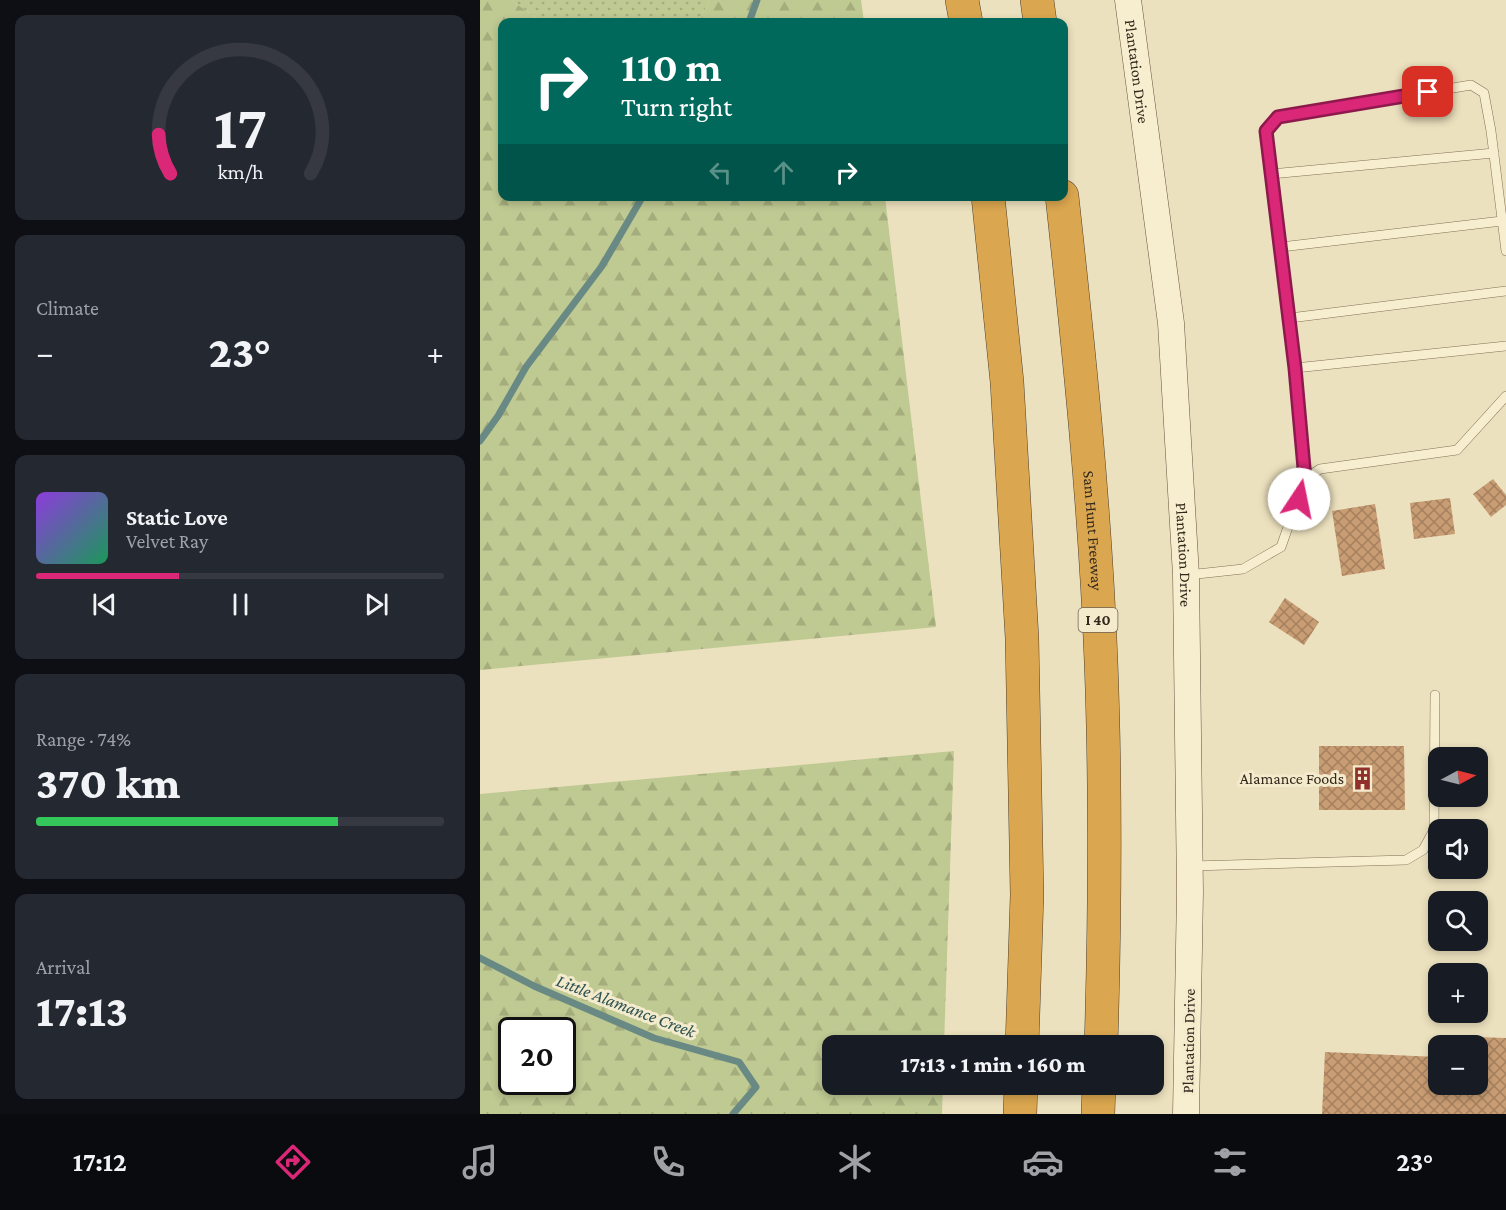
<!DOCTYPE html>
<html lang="en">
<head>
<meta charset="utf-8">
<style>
	body { margin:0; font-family:"Crimson Pro",serif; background:#242831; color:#f1f3f6; height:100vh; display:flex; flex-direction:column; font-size:22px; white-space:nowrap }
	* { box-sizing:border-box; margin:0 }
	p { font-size:20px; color:#9ea1a6 }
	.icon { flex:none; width:33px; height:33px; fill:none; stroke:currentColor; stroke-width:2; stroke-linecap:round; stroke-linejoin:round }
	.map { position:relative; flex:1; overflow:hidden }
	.drawer { display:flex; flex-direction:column; gap:15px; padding:15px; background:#0d0f14; width:480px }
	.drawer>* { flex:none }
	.guide { position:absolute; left:18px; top:18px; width:570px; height:183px; border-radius:12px; box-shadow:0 3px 9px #0003; background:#00695c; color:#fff; overflow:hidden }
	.needle { width:39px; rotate:83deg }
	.controls { position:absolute; left:948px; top:747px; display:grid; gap:12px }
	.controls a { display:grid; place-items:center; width:60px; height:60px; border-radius:12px; background:#171b24; box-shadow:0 3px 9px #0003; font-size:30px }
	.speed { position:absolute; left:18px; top:1017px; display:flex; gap:12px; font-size:30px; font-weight:700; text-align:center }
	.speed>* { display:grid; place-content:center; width:78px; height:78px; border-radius:50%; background:#171b24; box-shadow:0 3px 9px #0003; line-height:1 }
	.speed .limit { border:3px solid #111; border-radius:9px; background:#fff; color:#111 }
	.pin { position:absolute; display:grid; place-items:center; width:51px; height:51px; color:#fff; margin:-26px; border-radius:12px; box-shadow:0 3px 9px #0006 }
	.me { position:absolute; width:66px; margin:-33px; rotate:11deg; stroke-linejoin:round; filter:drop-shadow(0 0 4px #0008) }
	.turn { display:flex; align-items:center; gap:21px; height:126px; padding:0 24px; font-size:27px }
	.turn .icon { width:78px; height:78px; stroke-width:2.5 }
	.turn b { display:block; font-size:42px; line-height:51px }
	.lanes { display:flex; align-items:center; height:57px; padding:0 24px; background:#0003; justify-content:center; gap:30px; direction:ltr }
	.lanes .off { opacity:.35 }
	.big { font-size:45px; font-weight:800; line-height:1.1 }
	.drawer .tile { flex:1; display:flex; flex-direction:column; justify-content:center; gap:9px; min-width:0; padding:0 21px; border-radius:12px; background:#242831 }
	.drawer .dial { align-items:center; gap:0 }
	.dial svg { height:156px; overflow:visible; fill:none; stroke:#363941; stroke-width:7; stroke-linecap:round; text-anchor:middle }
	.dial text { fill:#f1f3f6; stroke:none }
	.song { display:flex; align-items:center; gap:18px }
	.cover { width:72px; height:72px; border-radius:9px; background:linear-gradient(135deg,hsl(270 70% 55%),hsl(150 70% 35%)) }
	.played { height:6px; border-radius:3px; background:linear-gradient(90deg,#db2777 35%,#363941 35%) }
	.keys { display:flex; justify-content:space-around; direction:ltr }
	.heat { display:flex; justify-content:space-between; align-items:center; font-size:33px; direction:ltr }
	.charge { height:9px; border-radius:4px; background:linear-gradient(90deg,#34c759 74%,#363941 0) }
	.trip { position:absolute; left:342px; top:1035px; width:342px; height:60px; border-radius:12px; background:#171b24; box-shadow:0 3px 9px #0003; font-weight:800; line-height:60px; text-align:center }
	.tabs { display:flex; height:96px; justify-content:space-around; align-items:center; background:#090b0e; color:#9ea1a6 }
	.tabs .icon { width:42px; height:42px }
	.tabs .active { color:#db2777 }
	.tabs b { font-size:27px; color:#f1f3f6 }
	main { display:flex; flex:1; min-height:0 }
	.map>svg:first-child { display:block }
	.green { fill:url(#green-dots) }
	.forest { fill:url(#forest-firs); fill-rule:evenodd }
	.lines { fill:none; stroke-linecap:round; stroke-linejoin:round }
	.stream { stroke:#698a84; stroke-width:7 }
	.building { fill:url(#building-cross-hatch) }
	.lane-casing { stroke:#837157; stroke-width:10 }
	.secondary-casing { stroke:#65523b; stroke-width:27 }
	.highway-casing { stroke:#503f2c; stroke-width:34 }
	.lane { stroke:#f7eed0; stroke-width:9 }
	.secondary { stroke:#f7eed0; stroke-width:26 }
	.highway { stroke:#daa64f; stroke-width:33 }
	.route-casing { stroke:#8e194d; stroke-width:15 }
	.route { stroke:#db2777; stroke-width:10 }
	.labels { text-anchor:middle; stroke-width:6; stroke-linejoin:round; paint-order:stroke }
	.shield { fill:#f4ebcd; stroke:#6d6251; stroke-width:1.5 }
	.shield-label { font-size:15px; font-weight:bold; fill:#33281c }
	.street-label { font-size:16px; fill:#33281c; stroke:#f4ebcd }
	.poi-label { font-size:16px; fill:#33281c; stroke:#f4ebcd; text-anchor:end }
	.water-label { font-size:18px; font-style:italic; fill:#2b5252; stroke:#f4ebcd }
</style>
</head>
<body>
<main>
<section class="drawer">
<div class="tile dial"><svg viewBox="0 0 100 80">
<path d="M14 69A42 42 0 1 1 86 69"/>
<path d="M14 69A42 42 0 0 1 8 49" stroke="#db2777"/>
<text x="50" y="56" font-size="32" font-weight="700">17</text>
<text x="50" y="72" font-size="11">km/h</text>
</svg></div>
<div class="tile"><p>Climate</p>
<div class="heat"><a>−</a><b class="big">23°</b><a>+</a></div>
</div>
<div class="tile">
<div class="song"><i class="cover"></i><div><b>Static Love</b><p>Velvet Ray</p></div></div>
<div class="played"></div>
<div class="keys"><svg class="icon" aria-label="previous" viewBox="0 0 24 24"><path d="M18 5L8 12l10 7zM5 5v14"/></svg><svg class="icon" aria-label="pause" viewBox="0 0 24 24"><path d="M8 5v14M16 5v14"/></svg><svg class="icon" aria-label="next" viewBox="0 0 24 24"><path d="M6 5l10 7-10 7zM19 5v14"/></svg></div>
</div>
<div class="tile"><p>Range · 74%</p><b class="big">370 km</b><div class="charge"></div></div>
<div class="tile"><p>Arrival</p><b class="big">17:13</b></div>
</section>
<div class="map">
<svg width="1026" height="1114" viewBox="0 0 1026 1114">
	<defs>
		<pattern id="green-dots" width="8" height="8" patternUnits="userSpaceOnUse" patternTransform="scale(1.5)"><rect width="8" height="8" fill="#bfc992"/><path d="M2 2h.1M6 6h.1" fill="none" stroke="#a5ad7d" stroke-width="1.8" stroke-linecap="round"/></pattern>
		<pattern id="forest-firs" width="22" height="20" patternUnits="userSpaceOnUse" patternTransform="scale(1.5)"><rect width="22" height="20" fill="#bfc992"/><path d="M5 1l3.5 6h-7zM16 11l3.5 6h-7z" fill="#a5ad7d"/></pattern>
		<pattern id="building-cross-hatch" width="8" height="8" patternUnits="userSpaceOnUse" patternTransform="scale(1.5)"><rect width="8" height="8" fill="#c99d74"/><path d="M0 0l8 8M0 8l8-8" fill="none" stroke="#a4805e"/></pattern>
	</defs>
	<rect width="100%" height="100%" fill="#ece1be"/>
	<polygon class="green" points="31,0 230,0 218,22 62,22"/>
	<g class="forest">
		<polygon points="0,0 31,0 62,22 22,22 22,196 405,197 456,627 0,670"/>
		<polygon points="230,0 381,0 384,22 218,22"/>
		<path d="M474,751L464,1045L352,1046V1084L463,1085L462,1114H0V794ZM32,1030H82V1082H32Z"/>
	</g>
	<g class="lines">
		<g class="stream">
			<polyline points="269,22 277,0"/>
			<polyline points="0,441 18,416 46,367 122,266 163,196"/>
			<polyline points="0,958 54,986 174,1038 259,1062 276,1087 253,1114"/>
		</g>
	</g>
	<g class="building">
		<polygon points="1013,479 1026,495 1026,505 1011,517 993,494"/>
		<polygon points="970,498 975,534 934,539 930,503"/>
		<polygon points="895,504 905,569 862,576 852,511"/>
		<polygon points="805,598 839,622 824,645 789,622"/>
		<polygon points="839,746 924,746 925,810 839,810"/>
		<polygon points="968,1036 1026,1038 1026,1114 842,1114 845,1052 958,1057 958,1084 998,1084 998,1046 968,1046"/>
	</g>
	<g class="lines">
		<defs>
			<g id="lane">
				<polyline points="791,174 1014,153"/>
				<polyline points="801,247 1022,221"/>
				<polyline points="810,318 1026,291"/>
				<polyline points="815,368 1026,346"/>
				<polyline points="825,479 814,354 786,131 798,117 991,85 1004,93 1011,131 1026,251"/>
				<polyline points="708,575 763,569 801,547 825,479 840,469 977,450 1026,396"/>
				<polyline points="712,866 926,860 943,850 954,830 955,695"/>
			</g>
			<g id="secondary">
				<path id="s1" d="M648,0L691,323L706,575L710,892L706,1114"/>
			</g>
			<g id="highway">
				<polyline points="482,0 486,22"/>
				<polyline points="557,0 560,22"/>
				<polyline points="508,196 527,382 542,638 547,895 542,1046"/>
				<path id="s2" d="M582,196C599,351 615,506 621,661C626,789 625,918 621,1046"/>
				<polyline points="540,1114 541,1084"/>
				<polyline points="618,1114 619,1084"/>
			</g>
		</defs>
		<use href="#lane" class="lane-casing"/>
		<use href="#secondary" class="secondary-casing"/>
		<use href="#highway" class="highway-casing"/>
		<use href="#lane" class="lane"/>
		<use href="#secondary" class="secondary"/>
		<use href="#highway" class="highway"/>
	</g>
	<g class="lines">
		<defs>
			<polyline id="route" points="819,499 825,479 815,368 786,131 798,117 948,92"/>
		</defs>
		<use href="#route" class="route-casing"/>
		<use href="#route" class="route"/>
	</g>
	<defs>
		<symbol id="building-bare" viewBox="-9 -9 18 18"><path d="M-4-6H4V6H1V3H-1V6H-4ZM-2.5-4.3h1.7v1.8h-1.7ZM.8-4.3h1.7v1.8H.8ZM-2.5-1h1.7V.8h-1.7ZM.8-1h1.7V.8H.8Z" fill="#90302a" stroke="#f4ebcd" stroke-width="2.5" paint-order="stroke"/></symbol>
	</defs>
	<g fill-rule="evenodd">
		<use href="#building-bare" x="866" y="762" width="33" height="33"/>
	</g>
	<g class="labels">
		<rect class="shield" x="598.5" y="608" width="39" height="24" rx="4.5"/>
		<g class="shield-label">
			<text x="618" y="625">I 40</text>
		</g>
		<g class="street-label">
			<text dy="6" stroke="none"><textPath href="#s1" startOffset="72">Plantation Drive</textPath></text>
			<text dy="6" stroke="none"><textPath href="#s2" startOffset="336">Sam Hunt Freeway</textPath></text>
			<text dy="6" stroke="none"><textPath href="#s1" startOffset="558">Plantation Drive</textPath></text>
			<text transform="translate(708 1041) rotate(-89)" y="6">Plantation Drive</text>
		</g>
		<g class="poi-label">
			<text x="864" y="784">Alamance Foods</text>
		</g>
		<g class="water-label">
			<text transform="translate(146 1006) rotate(21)" y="6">Little Alamance Creek</text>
		</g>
	</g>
</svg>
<div class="controls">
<a><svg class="needle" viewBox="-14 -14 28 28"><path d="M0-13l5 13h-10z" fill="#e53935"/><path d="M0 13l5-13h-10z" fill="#9ea1a6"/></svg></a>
<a><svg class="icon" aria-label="sound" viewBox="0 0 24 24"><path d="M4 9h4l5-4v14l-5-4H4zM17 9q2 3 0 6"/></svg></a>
<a><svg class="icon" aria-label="search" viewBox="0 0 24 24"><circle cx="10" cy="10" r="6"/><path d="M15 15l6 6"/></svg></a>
<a>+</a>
<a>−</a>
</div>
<div class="speed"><div class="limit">20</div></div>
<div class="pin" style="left:948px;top:92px;background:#d93025"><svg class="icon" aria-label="arrive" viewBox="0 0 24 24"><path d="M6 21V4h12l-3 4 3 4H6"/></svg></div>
<svg class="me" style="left:819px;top:499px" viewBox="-20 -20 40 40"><circle r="19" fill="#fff"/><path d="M0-13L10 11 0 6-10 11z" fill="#db2777"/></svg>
<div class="trip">17:13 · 1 min · 160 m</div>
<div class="guide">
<div class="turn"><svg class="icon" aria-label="right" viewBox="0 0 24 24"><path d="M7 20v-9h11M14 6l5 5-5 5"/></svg><div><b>110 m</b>Turn right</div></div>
<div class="lanes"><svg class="icon off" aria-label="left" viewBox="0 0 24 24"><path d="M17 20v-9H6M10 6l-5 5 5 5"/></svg><svg class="icon off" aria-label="ahead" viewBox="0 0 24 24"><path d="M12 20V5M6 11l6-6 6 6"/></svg><svg class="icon" aria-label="right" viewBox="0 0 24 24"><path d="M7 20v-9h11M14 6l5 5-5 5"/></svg></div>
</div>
</div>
</main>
<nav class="tabs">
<b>17:12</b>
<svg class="icon active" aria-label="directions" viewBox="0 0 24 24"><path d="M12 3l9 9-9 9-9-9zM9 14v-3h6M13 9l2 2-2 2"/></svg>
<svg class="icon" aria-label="music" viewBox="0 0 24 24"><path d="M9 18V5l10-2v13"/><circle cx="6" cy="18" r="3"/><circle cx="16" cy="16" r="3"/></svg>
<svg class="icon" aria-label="phone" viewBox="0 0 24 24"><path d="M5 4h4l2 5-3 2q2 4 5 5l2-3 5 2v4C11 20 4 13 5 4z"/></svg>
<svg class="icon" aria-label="climate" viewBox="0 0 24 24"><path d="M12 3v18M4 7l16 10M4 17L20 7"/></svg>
<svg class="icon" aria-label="car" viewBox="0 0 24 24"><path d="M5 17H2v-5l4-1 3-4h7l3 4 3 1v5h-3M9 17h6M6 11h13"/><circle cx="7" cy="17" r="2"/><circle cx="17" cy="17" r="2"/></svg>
<svg class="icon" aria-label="filters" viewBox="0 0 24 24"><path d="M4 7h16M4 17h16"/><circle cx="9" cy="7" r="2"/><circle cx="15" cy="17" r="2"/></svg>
<b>23°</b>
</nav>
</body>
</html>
